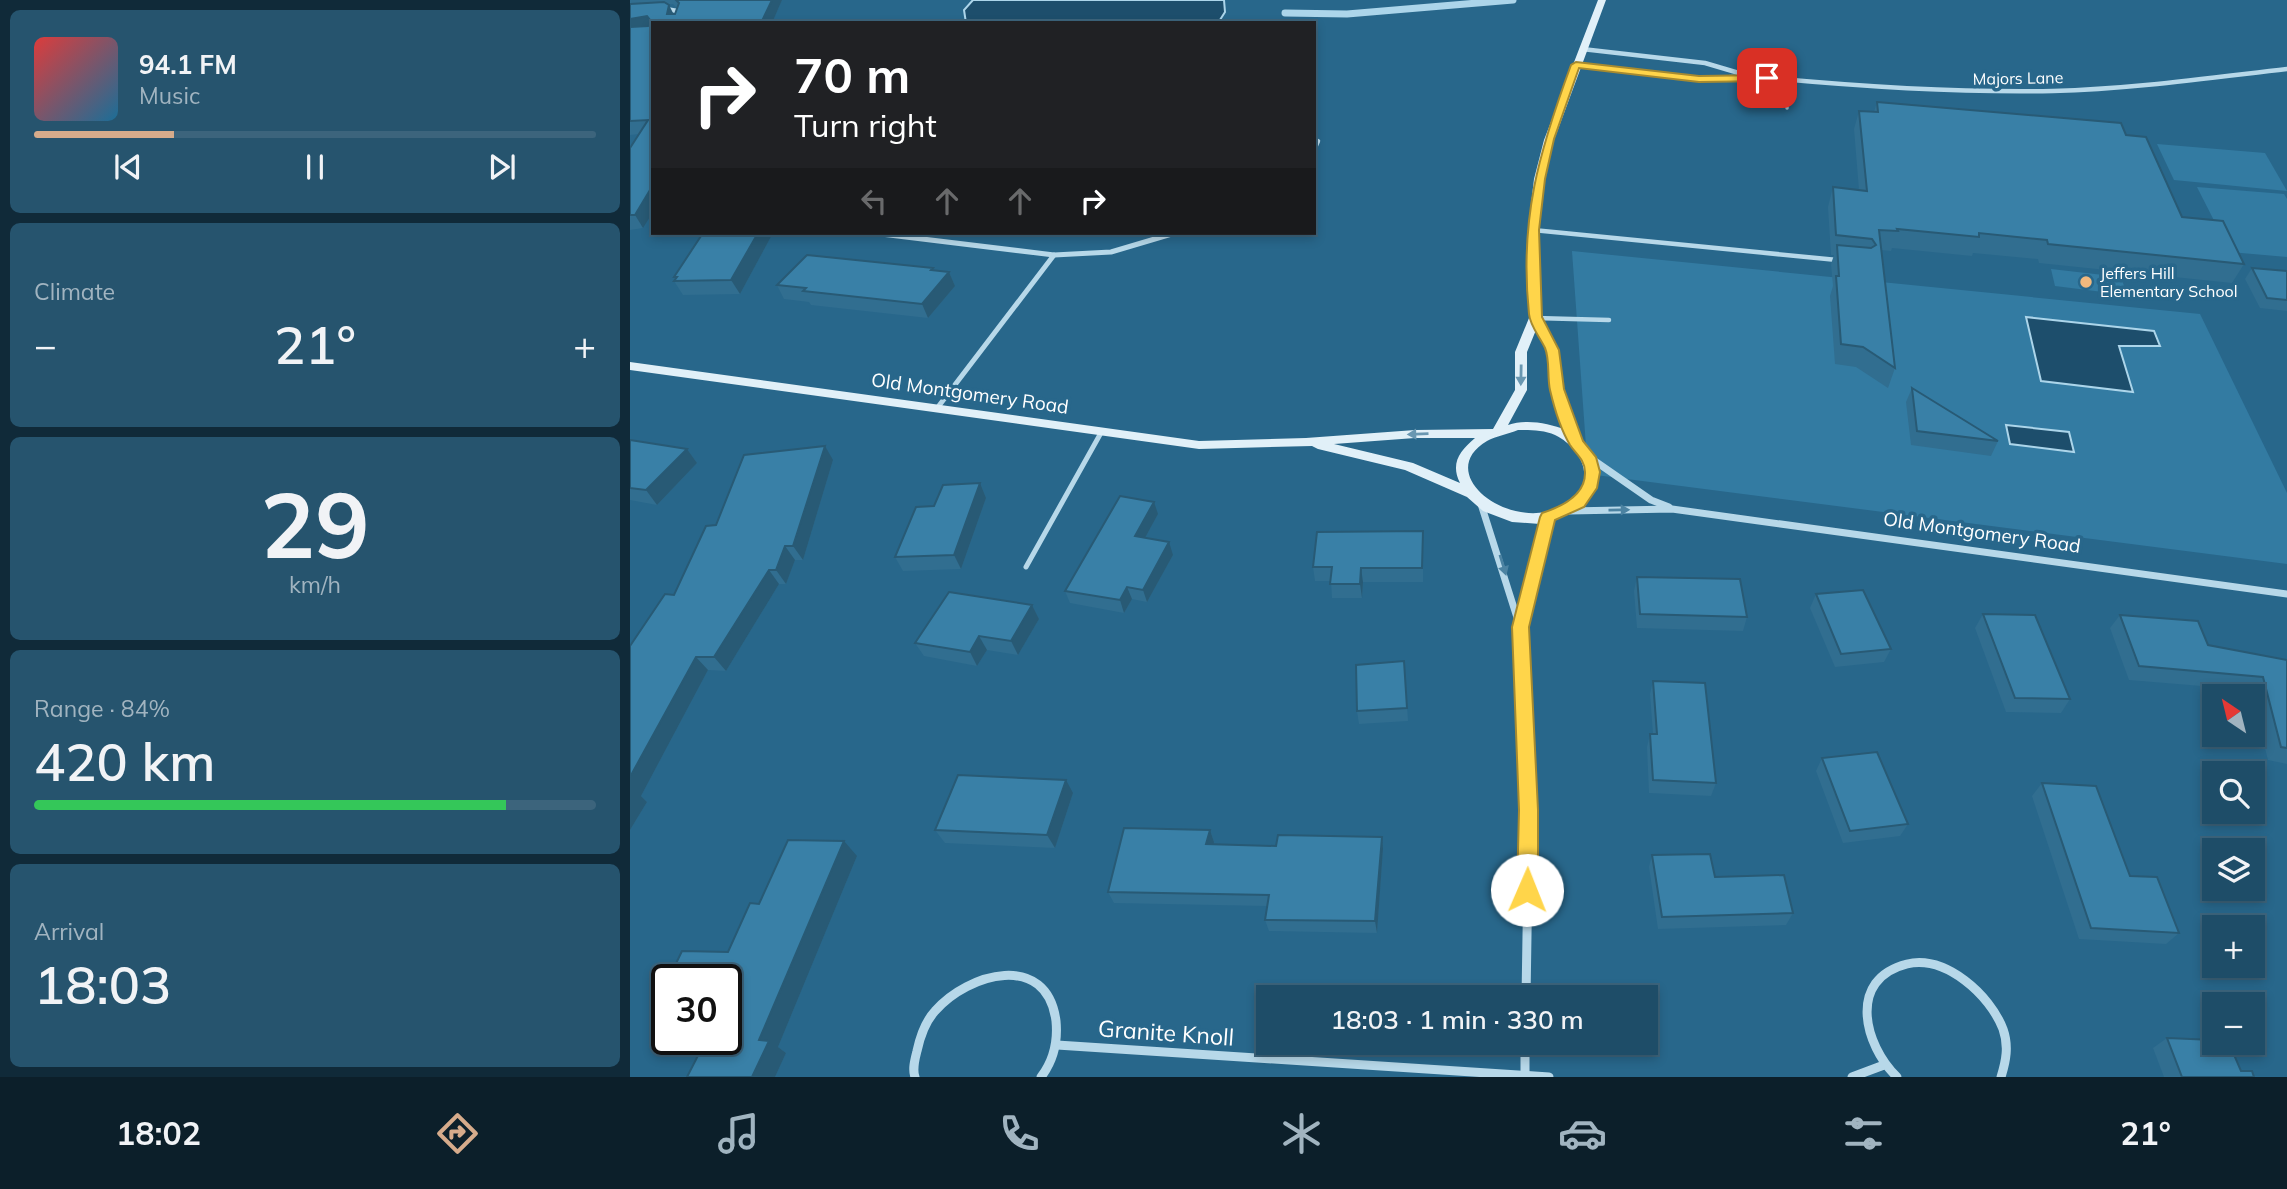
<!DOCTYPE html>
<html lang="en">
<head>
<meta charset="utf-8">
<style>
	body { margin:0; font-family:Mulish,sans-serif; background:#26546e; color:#f1f3f6; height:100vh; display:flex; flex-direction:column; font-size:26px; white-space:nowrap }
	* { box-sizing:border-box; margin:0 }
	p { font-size:23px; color:#a1b4c0 }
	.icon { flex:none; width:38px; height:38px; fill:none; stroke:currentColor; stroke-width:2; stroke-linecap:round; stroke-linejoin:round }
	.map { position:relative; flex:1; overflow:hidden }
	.drawer { display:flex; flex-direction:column; gap:10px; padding:10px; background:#102a39; width:630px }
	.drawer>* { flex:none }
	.guide { position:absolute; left:21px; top:21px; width:665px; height:214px; border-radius:0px; box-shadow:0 4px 10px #0003,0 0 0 2px #3c647c; background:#202124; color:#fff; overflow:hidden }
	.needle { width:46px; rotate:325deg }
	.tools { position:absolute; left:1572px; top:684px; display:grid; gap:14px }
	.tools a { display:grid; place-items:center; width:63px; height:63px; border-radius:0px; background:#1e4d68; box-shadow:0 4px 10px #0003,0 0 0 2px #3c647c; font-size:35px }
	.speed { position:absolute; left:21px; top:964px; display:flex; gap:14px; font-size:35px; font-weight:700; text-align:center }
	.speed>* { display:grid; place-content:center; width:91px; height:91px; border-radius:50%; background:#1e4d68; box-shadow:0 4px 10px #0003,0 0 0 2px #3c647c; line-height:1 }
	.speed .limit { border:4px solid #111; border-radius:10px; background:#fff; color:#111 }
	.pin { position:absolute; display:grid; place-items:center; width:60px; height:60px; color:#fff; margin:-30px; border-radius:14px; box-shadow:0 4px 10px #0006 }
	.me { position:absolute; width:77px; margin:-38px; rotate:1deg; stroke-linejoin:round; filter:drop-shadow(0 0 5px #0008) }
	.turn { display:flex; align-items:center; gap:24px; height:147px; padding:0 28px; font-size:32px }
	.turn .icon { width:91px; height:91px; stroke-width:2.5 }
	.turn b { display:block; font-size:49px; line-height:60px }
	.lanes { display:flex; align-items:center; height:66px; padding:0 28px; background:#0003; justify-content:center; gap:35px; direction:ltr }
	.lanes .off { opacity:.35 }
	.big { font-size:52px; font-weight:600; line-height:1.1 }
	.drawer .card { flex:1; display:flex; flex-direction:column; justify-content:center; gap:10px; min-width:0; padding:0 24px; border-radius:10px; background:#26546e }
	.drawer .dial { align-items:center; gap:0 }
	.dial b { font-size:91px; line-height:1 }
	.song { display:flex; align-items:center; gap:21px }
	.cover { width:84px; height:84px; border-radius:10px; background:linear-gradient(135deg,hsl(0 70% 55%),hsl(200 70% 35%)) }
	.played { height:7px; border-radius:4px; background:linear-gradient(90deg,#d6ab8b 25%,#3c647c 25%) }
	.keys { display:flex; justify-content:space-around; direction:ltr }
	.heat { display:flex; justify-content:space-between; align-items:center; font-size:38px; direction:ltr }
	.charge { height:10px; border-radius:5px; background:linear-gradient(90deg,#34c759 84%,#3c647c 0) }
	.trip { position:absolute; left:626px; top:985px; width:402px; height:70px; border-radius:0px; background:#1e4d68; box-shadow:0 4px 10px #0003,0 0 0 2px #3c647c; font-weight:600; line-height:70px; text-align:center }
	.tab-bar { display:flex; height:112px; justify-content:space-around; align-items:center; background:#0c1f2a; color:#a1b4c0 }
	.tab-bar .icon { width:49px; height:49px }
	.tab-bar .current { color:#d6ab8b }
	.tab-bar b { font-size:32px; color:#f1f3f6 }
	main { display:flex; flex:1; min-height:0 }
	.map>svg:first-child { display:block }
	.green { fill:#337ba2 }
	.water { fill:#1d4e6c; stroke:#acd5ea; stroke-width:2 }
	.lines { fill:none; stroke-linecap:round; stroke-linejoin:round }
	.stream { stroke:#acd5ea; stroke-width:7 }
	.lane-far2 { stroke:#b7d8e9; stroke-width:3.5 }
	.lane-far1 { stroke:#b7d8e9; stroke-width:4.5 }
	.lane { stroke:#b7d8e9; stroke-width:5 }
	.street-far3 { stroke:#b7d8e9; stroke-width:4.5 }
	.street-far2 { stroke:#b7d8e9; stroke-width:5 }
	.street-far1 { stroke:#b7d8e9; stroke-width:7 }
	.street { stroke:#b7d8e9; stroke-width:9 }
	.secondary { fill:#e1f0f8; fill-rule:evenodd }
	.wall { fill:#316e90; fill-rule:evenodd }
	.shaded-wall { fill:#285a75 }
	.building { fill:#3980a7; stroke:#285a75; stroke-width:2 }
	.oneway { fill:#6997b1 }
	.oneway2 { fill:#4c83a2 }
	.route { fill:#ffd54a; stroke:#a68a30; stroke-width:2 }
	.poi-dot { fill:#f1b97e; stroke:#28678b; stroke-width:2.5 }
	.labels { text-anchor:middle; stroke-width:7; stroke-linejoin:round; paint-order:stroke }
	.far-street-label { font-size:16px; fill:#fff; stroke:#28678b }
	.far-poi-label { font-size:16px; fill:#fff; stroke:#28678b; text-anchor:start }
	.street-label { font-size:19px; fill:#fff; stroke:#28678b }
	.near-street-label { font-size:23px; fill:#fff; stroke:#28678b }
</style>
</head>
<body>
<main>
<section class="drawer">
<div class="card">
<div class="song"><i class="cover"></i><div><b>94.1 FM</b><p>Music</p></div></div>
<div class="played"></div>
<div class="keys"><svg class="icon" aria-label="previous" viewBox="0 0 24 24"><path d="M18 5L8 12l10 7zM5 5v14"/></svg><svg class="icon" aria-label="pause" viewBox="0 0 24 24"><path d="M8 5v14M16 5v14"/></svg><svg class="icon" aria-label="next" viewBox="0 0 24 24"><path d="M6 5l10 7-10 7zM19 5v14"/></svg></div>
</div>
<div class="card"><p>Climate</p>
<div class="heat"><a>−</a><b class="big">21°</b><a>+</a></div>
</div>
<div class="card dial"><b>29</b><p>km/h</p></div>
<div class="card"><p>Range · 84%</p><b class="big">420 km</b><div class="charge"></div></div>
<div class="card"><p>Arrival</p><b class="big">18:03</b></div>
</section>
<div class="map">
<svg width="1657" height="1077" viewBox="0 0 1657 1077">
	<rect width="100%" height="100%" fill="#28678b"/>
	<g class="green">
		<polygon points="1527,144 1635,153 1657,191 1544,180"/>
		<polygon points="1567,187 1654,194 1657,199 1657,257 1600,252"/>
		<polygon points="942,251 1570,314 1657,493 1657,564 958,474"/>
		<polygon points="1421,269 1491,277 1497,295 1425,286"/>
	</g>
	<g class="water">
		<polygon points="343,0 594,0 595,12 588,23 336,23 334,10"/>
		<polygon points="1396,317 1524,331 1530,346 1489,346 1503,392 1411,381"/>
		<polygon points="1376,425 1439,432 1444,452 1380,444"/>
	</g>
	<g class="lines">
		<polyline class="stream" points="655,13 717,14 883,0"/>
		<polyline class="lane-far2" points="1155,80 1157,108"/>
		<g class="lane-far1">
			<polyline points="903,230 1207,260"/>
			<polyline points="905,318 979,320"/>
		</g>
		<polyline class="lane" points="396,567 472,431"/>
		<g class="street-far3">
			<polyline points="31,8 47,11 51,16 47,23"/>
			<polyline points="946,65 1069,79 1119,76 1075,63 952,49"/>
			<path d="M1119,76C1220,86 1321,93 1423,91C1501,89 1579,78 1657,69"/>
			<polyline points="684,150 688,141"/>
		</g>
		<g class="street-far2">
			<polyline points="243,233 424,255 308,407"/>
			<polyline points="424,255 481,252 545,233"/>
		</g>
		<g class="street-far1">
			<polyline points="959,457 1021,500 1039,507"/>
			<polyline points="851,504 890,627 894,706"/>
			<polyline points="939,511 1042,509 1657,594"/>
			<polyline points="891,626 918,517"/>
		</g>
		<g class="street">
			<polyline points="894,705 899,810 896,998"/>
			<polyline points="895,1043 895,1077"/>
			<polyline points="427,1045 919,1077"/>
			<path d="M285,1077C282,1069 285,1059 287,1051C290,1037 295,1022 305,1011C338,973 417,951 426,1021C428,1042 424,1060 411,1077"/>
			<polyline points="1222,1077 1254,1065"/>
			<path d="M1267,1077C1234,1045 1217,979 1277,964C1316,955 1360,995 1373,1029C1379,1046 1376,1061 1371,1077"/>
		</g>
		<path class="secondary" d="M968,0H976L924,140L914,179L908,230L911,318L929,350L933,389L953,443L964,458L967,469V480L962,494L954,504L943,513L910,524L882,522L853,511L837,497L775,470L688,449L682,446L569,449L0,370V362L569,441L676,438L785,430L863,429L885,390V352L899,318L898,230L904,179L914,140ZM906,330L917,350L921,389L936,430C918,423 896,419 878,425L897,390V352ZM888,430C900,430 914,430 925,435C948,446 966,475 945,496C898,545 796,477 857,441C866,436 878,434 888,430ZM785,438H845C830,451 820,463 830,483L783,463L704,444Z"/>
	</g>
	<g class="wall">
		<path d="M0,0H152L142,23H23L13,228L0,230V148L9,134L0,135ZM43,4L47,8L45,14H43L37,5Z"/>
		<polygon points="1247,102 1496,135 1552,217 1614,264 1602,283 1409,263 1408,259 1343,253 1342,256 1262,248 1261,251 1251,250 1265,368 1258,388 1226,367 1205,364 1200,296 1203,286 1201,264 1204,255 1201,255 1198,207 1203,187 1229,190 1224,129 1229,111 1244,112"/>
		<polygon points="73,233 143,233 110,294 53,295 44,281 46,280 44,277"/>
		<polygon points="1622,268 1657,271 1657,311 1630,308 1615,279"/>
		<polygon points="304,270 319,272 325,286 298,318 181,305 179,302 154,299 147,285"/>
		<polygon points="1282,388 1368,441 1361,456 1281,445 1276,402"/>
		<polygon points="0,440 57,449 67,463 27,505 0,500"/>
		<polygon points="203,460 173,560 165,560 156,584 149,584 96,671 78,670 11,796 17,802 0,830 0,646 44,595 86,525"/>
		<polygon points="350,483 356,498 331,569 273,571 265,557"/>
		<polygon points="528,514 515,538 543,555 517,602 502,599 494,613 440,603 435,591"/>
		<polygon points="793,545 793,582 733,582 732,598 702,598 701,581 685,581 683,567"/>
		<polygon points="1007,577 1117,617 1113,631 1007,628 1004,591"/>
		<polygon points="1186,594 1261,649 1254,662 1205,667 1180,608"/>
		<polygon points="402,605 409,619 388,655 357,650 347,666 294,656 285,643"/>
		<polygon points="1353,614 1440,699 1431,713 1376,712 1345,628"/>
		<polygon points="1490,615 1578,645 1657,660 1657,764 1638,760 1620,690 1499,680 1480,628"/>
		<polygon points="774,661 778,721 729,724 727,711"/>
		<polygon points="1023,681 1086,783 1081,796 1019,793 1017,747 1020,734 1023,734 1020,694"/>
		<polygon points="1192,758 1278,824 1270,836 1213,843 1186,771"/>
		<polygon points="1412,783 1500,876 1549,933 1536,944 1449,939 1402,796"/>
		<polygon points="443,793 425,848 315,843 305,830"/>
		<polygon points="580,830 584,842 583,845 646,846 752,837 753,849 747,933 639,931 635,920 637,906 484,903 478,892"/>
		<polygon points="1022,855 1085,877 1163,913 1156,925 1028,929 1019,867"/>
		<polygon points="227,856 148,1047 156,1053 145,1077 57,1077 96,1040 96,980 98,952 129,904"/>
		<polygon points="1537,1038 1611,1071 1624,1077 1534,1077 1523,1048"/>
	</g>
	<g class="shaded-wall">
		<polygon points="142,0 152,0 142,23 131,23"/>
		<polygon points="39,5 45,17 37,14"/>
		<polygon points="17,16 23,27 0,32 0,19"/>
		<polygon points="23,185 23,212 13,228 5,215"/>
		<polygon points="128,233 143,233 110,294 101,280"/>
		<polygon points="319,272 325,286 298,318 292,304"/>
		<polygon points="195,446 203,460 173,560 163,546"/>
		<polygon points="57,449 67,463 27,505 16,490"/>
		<polygon points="350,483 356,498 331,569 324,555"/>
		<polygon points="524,502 528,514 509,549 505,536"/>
		<polygon points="539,542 543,555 517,602 513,590"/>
		<polygon points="155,546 165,560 156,584 146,570"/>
		<polygon points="731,568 733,582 732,598 730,584"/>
		<polygon points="139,570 149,584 96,671 84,657"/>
		<polygon points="497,587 502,599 494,613 490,600"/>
		<polygon points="402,605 409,619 388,655 381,641"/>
		<polygon points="349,636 357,650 347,666 340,652"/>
		<polygon points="66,657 78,670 11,796 17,802 0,830 0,777"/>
		<polygon points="436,780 443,793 425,848 417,835"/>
		<polygon points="580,830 584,842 581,857 576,844"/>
		<polygon points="752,837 753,849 747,933 745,921"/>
		<polygon points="214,841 227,856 148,1047 156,1053 145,1077 122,1077 129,1040"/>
	</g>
	<g class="building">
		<polygon points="46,0 142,0 131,23 23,23 23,185 5,215 0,215 0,148 18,120 0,121 0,27 18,26 21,21 17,16 0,19 0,4 34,2 39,5 37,14 45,14 49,3"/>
		<polygon points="1247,102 1491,123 1496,135 1516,137 1552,217 1593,221 1614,264 1418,244 1417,240 1349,233 1349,237 1267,229 1268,231 1249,230 1265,368 1233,347 1211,344 1206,276 1209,276 1207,245 1241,248 1246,245 1242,239 1206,235 1203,187 1237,191 1229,111 1248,112"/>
		<polygon points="73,233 128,233 101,280 44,281 47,277 44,277"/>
		<polygon points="177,255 303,268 301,270 319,272 292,304 173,291 176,288 147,285"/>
		<polygon points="1622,268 1657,271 1657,300 1637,298"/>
		<polygon points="1282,388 1368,441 1287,431"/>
		<polygon points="0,440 57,449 16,490 0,488"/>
		<polygon points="195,446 163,546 155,546 146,570 139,570 84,657 66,657 0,777 0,646 35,594 44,595 76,526 86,525 114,455"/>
		<polygon points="350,483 324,555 265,557 286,507 304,506 313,485"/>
		<polygon points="490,496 524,502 505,536 539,542 513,590 497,587 490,600 435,591"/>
		<polygon points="793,531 792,568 731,568 730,584 700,584 702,567 683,567 687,532"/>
		<polygon points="1007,577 1110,579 1117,617 1010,614"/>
		<polygon points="1233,590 1261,649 1211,654 1186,594"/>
		<polygon points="319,592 402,605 381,641 349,636 340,652 285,643"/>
		<polygon points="1353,614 1405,615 1440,699 1385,698"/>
		<polygon points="1490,615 1568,621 1578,645 1657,660 1657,748 1651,747 1633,677 1509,666"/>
		<polygon points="774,661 777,708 727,711 726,665"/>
		<polygon points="1023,681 1075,683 1086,783 1023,780 1020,734 1027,734"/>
		<polygon points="1247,752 1278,824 1220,831 1192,758"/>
		<polygon points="328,775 436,780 417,835 305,830"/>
		<polygon points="1412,783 1466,786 1500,876 1527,877 1549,933 1461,928"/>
		<polygon points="494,828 580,830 576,844 646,846 648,835 752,837 745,921 635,920 639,895 478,892"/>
		<polygon points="158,840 214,841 129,1040 139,1041 122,1077 57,1077 76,1040 96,1040 96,1000 102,988 96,988 96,980 38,980 52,951 98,952 120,903 129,904"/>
		<polygon points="1080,854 1085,877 1154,875 1163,913 1032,917 1022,855"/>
		<polygon points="1537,1038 1584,1040 1584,1043 1599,1043 1611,1071 1622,1071 1624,1077 1552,1077"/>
	</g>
	<defs><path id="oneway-solid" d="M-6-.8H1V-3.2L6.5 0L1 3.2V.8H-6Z" transform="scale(1.75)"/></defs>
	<g class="oneway">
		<use href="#oneway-solid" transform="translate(891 375) rotate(91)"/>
		<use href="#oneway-solid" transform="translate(788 434) rotate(178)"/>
	</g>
	<g class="oneway2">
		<use href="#oneway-solid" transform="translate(989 510) rotate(-1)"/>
		<use href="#oneway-solid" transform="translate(873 565) rotate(73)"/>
	</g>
	<path class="route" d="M946,62L1069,76L1137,75L1142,78L1137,81L1069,82L949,68L924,139L915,179L909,230L912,317L929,350L934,389L953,441L966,457L970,472L967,488L954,507L925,520L899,627L908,810V890L905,897L897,900L890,897L887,890L889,810L882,627L910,517L912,513C931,507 956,496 955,472C955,460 946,454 940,445C931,430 924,407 920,390C917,376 920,360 915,348C910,337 900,326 899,314C889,219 909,152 941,65Z"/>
	<circle class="poi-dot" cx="1456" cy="282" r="7"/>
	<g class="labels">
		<g class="far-street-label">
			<text transform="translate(1388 78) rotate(-1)" y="6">Majors Lane</text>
		</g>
		<g class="far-poi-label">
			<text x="1470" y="279">Jeffers Hill<tspan x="1470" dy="18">Elementary School</tspan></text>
		</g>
		<g class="street-label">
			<text transform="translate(340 393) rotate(8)" y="7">Old Montgomery Road</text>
			<text transform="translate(1352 532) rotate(8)" y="7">Old Montgomery Road</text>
		</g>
		<g class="near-street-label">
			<text transform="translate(536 1033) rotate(4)" y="8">Granite Knoll</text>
		</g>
	</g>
</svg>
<div class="tools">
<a><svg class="needle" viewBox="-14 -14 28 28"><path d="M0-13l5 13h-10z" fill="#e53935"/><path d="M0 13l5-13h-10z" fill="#a1b4c0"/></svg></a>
<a><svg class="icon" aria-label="search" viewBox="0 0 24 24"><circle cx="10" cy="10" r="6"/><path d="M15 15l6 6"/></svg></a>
<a><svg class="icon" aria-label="layers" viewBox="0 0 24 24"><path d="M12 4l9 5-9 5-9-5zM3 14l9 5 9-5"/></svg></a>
<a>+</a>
<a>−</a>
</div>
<div class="speed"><div class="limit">30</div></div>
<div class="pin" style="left:1137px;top:78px;background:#d93025"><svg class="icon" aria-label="arrive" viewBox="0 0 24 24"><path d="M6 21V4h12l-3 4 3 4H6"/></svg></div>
<svg class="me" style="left:897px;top:890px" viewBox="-20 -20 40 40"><circle r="19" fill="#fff"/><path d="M0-13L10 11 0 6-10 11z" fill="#ffd54a"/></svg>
<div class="trip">18:03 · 1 min · 330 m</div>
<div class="guide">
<div class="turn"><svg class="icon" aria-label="right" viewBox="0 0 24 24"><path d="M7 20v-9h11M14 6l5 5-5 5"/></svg><div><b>70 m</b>Turn right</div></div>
<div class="lanes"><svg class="icon off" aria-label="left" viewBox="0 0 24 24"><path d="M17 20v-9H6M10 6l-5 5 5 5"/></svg><svg class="icon off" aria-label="ahead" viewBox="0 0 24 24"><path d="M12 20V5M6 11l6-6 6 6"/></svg><svg class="icon off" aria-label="ahead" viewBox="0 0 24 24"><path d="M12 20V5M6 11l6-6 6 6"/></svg><svg class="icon" aria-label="right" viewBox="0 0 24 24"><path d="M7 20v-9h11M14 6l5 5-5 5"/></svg></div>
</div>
</div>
</main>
<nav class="tab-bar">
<b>18:02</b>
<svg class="icon current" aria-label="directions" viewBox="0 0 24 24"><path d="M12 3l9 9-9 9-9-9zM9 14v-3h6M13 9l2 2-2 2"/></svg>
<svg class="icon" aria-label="music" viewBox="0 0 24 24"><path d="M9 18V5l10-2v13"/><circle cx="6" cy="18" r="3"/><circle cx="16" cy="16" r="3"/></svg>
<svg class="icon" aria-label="phone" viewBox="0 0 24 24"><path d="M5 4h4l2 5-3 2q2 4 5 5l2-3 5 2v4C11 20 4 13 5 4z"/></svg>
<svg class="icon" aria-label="climate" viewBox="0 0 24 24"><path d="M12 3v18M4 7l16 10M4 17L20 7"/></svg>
<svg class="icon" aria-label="car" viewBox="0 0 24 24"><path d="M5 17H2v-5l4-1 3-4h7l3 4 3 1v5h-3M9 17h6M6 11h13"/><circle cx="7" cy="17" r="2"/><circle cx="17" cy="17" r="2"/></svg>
<svg class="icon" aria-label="filters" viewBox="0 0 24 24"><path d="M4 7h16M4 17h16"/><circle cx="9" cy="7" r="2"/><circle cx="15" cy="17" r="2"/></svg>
<b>21°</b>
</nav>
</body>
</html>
